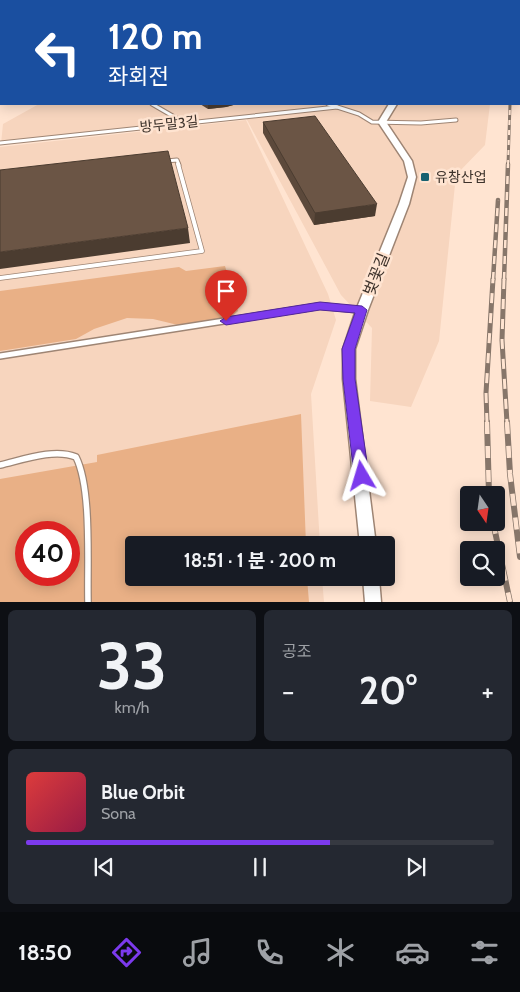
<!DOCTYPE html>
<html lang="ko">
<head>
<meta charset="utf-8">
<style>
	body { margin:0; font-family:Cabin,"Noto Sans KR",sans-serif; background:#242831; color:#f1f3f6; height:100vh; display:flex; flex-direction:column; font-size:19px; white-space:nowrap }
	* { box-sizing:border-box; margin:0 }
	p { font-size:16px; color:#9ea1a6 }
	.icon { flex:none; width:28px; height:28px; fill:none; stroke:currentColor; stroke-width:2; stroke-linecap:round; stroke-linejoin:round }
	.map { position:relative; height:602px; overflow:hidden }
	.details { display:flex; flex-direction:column; gap:8px; padding:8px; background:#0d0f14; flex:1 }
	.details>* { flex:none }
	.top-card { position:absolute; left:0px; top:0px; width:520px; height:105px; box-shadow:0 2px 12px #0003; background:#1a4fa0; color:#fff; overflow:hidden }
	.needle { width:32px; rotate:167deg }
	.tools { position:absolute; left:460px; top:486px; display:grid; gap:10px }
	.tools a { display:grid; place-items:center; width:45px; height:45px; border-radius:5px; background:#171b24; box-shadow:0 2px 12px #0003; font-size:25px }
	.speed { position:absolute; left:15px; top:521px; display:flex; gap:10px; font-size:25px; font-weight:700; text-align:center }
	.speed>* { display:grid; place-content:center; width:65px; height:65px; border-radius:50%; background:#171b24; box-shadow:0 2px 12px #0003; line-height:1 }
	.speed .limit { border:8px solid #d22; background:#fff; color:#111 }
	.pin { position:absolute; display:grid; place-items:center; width:42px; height:42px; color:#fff; margin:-51px -21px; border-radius:50% 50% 50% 0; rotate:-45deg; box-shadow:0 0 5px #0007 }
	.pin .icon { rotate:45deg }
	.me { position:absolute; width:55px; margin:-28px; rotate:353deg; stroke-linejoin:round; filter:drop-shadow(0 0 4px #0008) }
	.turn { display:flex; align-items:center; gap:18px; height:105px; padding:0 25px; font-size:22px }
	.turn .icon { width:65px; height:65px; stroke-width:2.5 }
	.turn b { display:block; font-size:35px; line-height:42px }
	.big { font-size:38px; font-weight:700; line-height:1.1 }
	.details .card { flex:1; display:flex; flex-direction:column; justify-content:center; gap:8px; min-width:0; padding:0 18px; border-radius:8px; background:#242831 }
	.details .dial { align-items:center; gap:0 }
	.dial b { font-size:65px; line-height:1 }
	.song { display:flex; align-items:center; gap:15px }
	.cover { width:60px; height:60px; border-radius:8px; background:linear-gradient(135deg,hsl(0 70% 55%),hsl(340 70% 35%)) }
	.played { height:5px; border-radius:2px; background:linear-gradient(90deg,#7c3aed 65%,#363941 65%) }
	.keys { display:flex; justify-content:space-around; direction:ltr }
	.heat { display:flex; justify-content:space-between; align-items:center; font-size:28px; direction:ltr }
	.details .tiles { flex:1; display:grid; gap:8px; grid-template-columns:1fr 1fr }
	.card:last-child { grid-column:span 2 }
	.trip { position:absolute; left:125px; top:536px; width:270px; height:50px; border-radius:5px; background:#171b24; box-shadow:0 2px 12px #0003; font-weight:700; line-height:50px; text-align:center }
	.tab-bar { display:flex; height:80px; justify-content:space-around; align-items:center; background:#090b0e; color:#9ea1a6 }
	.tab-bar .icon { width:35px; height:35px }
	.tab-bar .on { color:#7c3aed }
	.tab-bar b { font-size:22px; color:#f1f3f6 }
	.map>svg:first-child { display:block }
	.built { fill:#f7d5be; fill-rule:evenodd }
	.green { fill:#e9b086; fill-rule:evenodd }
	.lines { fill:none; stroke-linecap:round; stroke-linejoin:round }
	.service-far4-casing { stroke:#9e8574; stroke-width:4 }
	.service-far3-casing { stroke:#9e8574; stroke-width:5 }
	.service-far2-casing { stroke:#9e8574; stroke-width:5.5 }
	.service-far1-casing { stroke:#9e8574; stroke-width:8 }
	.service-casing { stroke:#9e8574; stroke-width:8 }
	.minor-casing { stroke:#9e8574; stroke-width:2 }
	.tertiary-casing { stroke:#9e8574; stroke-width:3 }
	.service-far4 { stroke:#fff; stroke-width:2.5 }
	.service-far3 { stroke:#fff; stroke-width:3 }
	.service-far2 { stroke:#fff; stroke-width:4 }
	.service-far1 { stroke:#fff; stroke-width:5 }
	.service { stroke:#fff; stroke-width:5.5 }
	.minor { fill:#fff; fill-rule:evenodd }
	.tertiary { fill:#fff; fill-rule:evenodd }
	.rail-far3-casing { stroke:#87766a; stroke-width:3 }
	.rail-far2-casing { stroke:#87766a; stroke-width:4.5 }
	.rail-far1-casing { stroke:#87766a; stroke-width:5 }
	.rail-casing { stroke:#87766a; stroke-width:6 }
	.rail-far3 { stroke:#ffe4d1; stroke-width:2; stroke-dasharray:5; stroke-linecap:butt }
	.rail-far2 { stroke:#ffe4d1; stroke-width:2.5; stroke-dasharray:8; stroke-linecap:butt }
	.rail-far1 { stroke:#ffe4d1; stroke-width:3; stroke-dasharray:10; stroke-linecap:butt }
	.rail { stroke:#ffe4d1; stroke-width:4.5; stroke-dasharray:12; stroke-linecap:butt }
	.wall { fill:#5c493b }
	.shaded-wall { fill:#4b3c30 }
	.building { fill:#6b5545; stroke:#4b3c30 }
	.route { fill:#7c3aed; stroke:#51269a }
	.poi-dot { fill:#186170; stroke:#ffe4d1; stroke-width:2 }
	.labels { text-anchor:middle; stroke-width:5; stroke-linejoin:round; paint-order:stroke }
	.far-street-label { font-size:14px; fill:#3d322b; stroke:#ffe4d1 }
	.far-poi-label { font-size:14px; fill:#3d322b; stroke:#ffe4d1; text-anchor:start }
	.street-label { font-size:16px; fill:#3d322b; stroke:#ffe4d1 }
</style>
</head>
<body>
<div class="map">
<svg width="520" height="602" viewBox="0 0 520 602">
	<rect width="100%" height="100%" fill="#ffe4d1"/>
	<g class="built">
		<polygon points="40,0 482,0 483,1 38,1"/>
		<polygon points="39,104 490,104 485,145 456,175 439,341 411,407 370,401 372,328 341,295 246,118 1,144 3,124"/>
		<path d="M246,120L328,294L336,320L311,394L320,545H134V578H322L324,602H0V147ZM26,532H69V575H26Z"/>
	</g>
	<g class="green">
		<polygon points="225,266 238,311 230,318 178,325 153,319 127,318 94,329 76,339 0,351 0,291 179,267 186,271"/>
		<path d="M301,414L306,545H134V578H307L309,602H0V479L97,462V455ZM26,532H69V575H26Z"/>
	</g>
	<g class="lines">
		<defs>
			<g id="service-far4">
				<polyline points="7,1 9,0"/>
				<polyline points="175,1 179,0"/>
			</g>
			<g id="service-far3">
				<polyline points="152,104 183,122"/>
				<polyline points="328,104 359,114 372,122 421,123 456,120"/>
				<polyline points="0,143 337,107"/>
				<polyline points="166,161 177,160 179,165"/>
			</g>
			<polyline id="service-far2" points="0,278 202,251 178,164"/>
			<polyline id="service-far1" points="0,356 320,306 360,310"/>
			<path id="service" d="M0,465C22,460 54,448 76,457C92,489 87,564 88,602"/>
			<rect id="minor" x="0" y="64" width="1" height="4"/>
			<g id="tertiary">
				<rect x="433" y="0" width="6" height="1"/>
				<polygon points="389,104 397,104 386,122 412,161 416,177 409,204 368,310 355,349 355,379 376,545 360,545 343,379 343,349 356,310 399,204 408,177 404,161 378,122"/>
				<polygon points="363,578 379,578 381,602 365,602"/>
			</g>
		</defs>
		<use href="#service-far4" class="service-far4-casing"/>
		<use href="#service-far3" class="service-far3-casing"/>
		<use href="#service-far2" class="service-far2-casing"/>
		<use href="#service-far1" class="service-far1-casing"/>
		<use href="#service" class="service-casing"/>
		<use href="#minor" class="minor-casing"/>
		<use href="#tertiary" class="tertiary-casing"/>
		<use href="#service-far4" class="service-far4"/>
		<use href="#service-far3" class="service-far3"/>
		<use href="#service-far2" class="service-far2"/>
		<use href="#service-far1" class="service-far1"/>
		<use href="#service" class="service"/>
		<use href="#minor" class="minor"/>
		<use href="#tertiary" class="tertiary"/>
		<defs>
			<polyline id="rail-far3" points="508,165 510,104"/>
			<g id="rail-far2">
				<polyline points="493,280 498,200"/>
				<polyline points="504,280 508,164"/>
			</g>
			<g id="rail-far1">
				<polyline points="504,279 502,340 507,423"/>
				<polyline points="487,423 486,393 493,279"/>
			</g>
			<g id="rail">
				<polyline points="487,422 489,495"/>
				<polyline points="507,422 510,474 520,557"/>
				<polyline points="493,522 510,602"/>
			</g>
		</defs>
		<use href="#rail-far3" class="rail-far3-casing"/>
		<use href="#rail-far2" class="rail-far2-casing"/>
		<use href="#rail-far1" class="rail-far1-casing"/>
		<use href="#rail" class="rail-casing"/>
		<use href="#rail-far3" class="rail-far3"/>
		<use href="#rail-far2" class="rail-far2"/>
		<use href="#rail-far1" class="rail-far1"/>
		<use href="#rail" class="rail"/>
	</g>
	<g class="wall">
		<polygon points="330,0 370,0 370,1 335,1"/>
		<polygon points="200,104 237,104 226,107 208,109"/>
		<polygon points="263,122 375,216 314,225 263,133"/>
	</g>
	<g class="shaded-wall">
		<rect x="363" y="0" width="7" height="1"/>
		<polygon points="208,104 237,104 226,107 208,109"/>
		<polygon points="377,204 375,216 314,225 315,213"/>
		<polygon points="188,228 190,243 0,269 0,252"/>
	</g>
	<g class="building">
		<polygon points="198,0 210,0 211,1 200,1"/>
		<polygon points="230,0 260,0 263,1 232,1"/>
		<polygon points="268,0 297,0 291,1 264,1"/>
		<polygon points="315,116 377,204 315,213 263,122"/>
		<polygon points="168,151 188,228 0,252 0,170"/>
	</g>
	<polygon class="route" points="320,302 362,306 367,310 355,349 355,379 369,476 367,480 362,482 356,480 354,476 343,379 342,349 355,313 320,310 226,325 220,321 226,317"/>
	<rect class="poi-dot" x="420" y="172" width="10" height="10" rx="2.5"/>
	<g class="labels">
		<g class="far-street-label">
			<text transform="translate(169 124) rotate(-6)" y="5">방두말3길</text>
		</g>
		<g class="far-poi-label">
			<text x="435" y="182">유창산업</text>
		</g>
		<g class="street-label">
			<text transform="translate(376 274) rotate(-68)" y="6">벚꽃길</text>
		</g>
	</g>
</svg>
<div class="tools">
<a><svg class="needle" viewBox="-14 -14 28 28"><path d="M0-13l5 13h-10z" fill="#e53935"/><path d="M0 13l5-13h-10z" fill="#9ea1a6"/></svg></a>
<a><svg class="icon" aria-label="search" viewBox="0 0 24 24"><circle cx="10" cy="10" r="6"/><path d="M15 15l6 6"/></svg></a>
</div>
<div class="speed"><div class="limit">40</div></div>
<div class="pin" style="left:226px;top:321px;background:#d93025"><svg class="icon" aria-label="arrive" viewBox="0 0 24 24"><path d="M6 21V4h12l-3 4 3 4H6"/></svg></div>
<svg class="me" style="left:362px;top:476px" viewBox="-20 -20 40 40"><path d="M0-17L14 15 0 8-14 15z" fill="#7c3aed" stroke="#fff" stroke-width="4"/></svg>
<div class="trip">18:51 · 1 분 · 200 m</div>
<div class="top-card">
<div class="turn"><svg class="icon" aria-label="left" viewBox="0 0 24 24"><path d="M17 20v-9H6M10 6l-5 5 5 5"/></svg><div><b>120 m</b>좌회전</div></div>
</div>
</div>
<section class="details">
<div class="tiles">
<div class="card dial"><b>33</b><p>km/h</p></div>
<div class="card"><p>공조</p>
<div class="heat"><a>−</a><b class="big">20°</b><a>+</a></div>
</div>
<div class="card">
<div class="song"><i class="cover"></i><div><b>Blue Orbit</b><p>Sona</p></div></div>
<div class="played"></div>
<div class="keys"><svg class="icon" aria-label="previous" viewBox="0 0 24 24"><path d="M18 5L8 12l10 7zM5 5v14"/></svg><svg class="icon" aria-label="pause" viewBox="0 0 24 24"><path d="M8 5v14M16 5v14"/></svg><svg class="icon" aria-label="next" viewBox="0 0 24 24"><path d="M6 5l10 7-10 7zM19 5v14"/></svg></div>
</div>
</div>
</section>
<nav class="tab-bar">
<b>18:50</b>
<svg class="icon on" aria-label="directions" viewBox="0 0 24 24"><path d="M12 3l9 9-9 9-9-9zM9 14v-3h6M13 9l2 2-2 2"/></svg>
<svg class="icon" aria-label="music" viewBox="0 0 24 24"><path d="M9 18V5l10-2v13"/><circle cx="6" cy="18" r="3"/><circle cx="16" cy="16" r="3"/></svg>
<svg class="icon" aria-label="phone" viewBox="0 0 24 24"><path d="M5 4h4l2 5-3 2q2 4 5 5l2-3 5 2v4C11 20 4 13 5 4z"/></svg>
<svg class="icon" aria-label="climate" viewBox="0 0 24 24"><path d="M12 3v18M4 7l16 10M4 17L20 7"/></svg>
<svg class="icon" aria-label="car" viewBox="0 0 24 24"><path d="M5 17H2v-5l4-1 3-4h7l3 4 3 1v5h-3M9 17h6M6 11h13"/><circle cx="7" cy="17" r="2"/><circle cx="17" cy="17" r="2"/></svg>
<svg class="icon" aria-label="filters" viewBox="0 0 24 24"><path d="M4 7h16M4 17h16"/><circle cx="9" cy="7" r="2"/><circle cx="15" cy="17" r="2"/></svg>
</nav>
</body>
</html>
